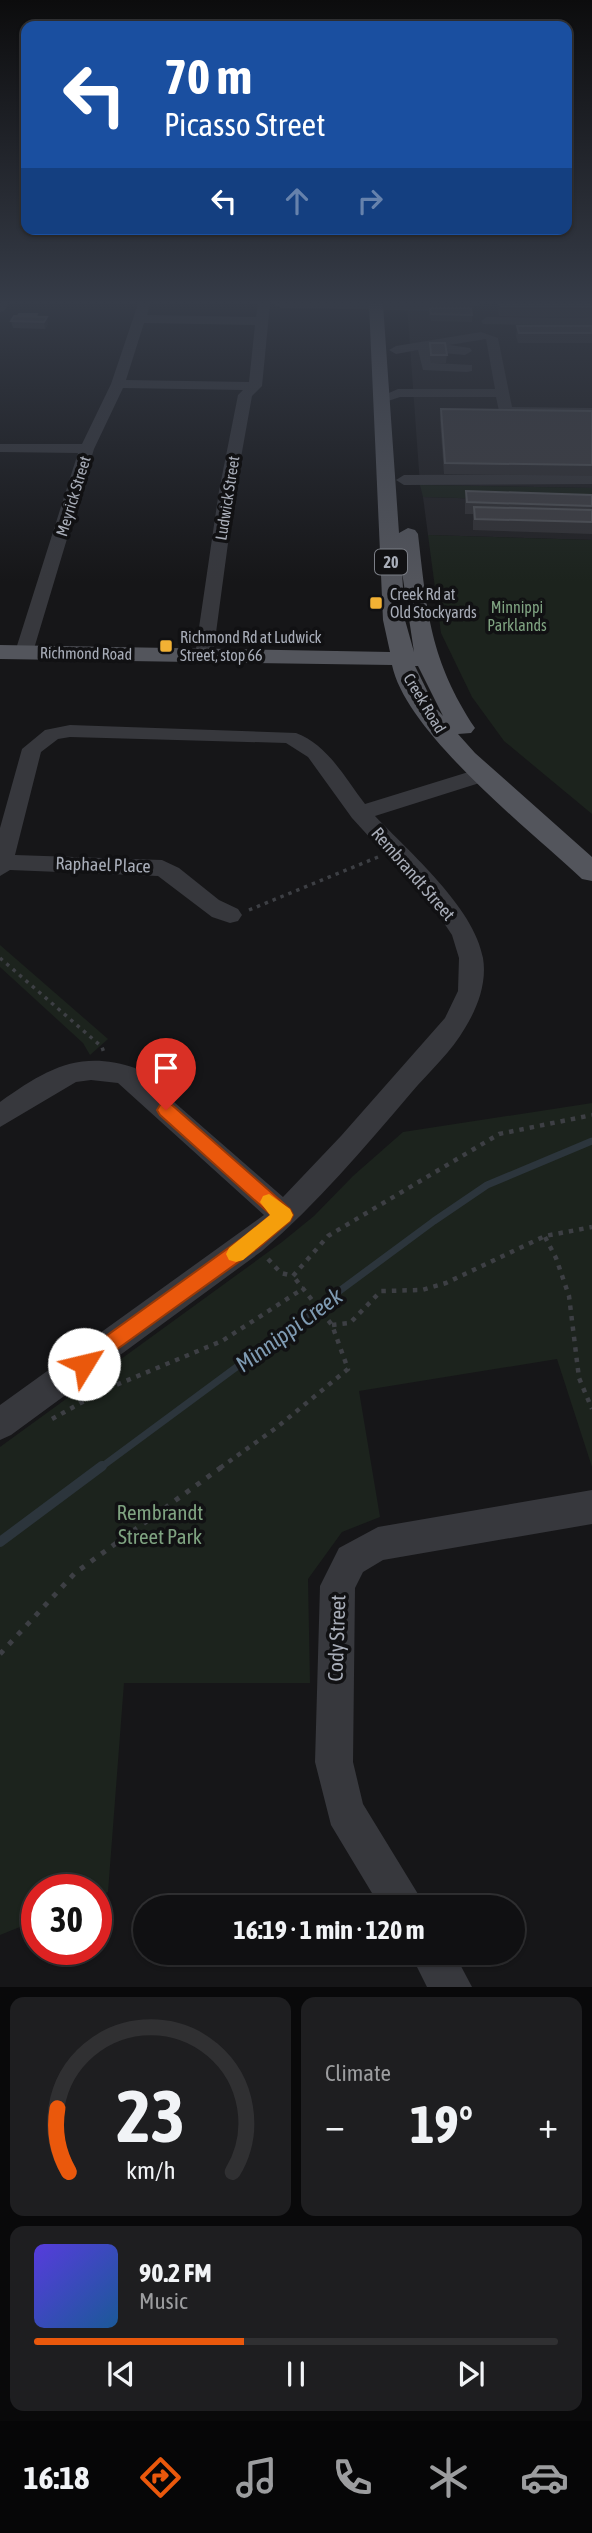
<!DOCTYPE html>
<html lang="en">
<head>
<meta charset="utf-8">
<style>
	body { margin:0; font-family:"Asap Condensed",sans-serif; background:#1e1e20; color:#f1f3f6; height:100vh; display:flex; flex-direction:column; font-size:26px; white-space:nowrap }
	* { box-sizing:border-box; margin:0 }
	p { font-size:23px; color:#9c9d9f }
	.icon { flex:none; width:38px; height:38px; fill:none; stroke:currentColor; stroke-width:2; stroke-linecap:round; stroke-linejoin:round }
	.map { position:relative; height:1987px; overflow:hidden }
	.panel { display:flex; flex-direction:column; gap:10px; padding:10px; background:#09090a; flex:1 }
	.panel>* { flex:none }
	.guide { position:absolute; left:21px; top:21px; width:551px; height:214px; border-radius:14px; box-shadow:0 2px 5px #0004,0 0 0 2px #303032; background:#1a4fa0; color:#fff; overflow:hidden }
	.speed { position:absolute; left:21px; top:1874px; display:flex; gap:14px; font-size:35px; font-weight:700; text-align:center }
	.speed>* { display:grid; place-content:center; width:91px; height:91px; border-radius:50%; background:#101012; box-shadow:0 2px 5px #0004,0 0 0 2px #303032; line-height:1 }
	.speed .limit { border:10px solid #d22; background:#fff; color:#111 }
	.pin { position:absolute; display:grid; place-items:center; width:60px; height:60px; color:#fff; margin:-72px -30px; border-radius:50% 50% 50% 0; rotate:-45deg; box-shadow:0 0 7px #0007 }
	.pin .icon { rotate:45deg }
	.me { position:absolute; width:77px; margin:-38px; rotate:54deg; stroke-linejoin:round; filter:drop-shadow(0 0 5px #0008) }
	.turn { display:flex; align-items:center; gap:24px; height:147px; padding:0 28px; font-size:32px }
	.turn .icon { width:91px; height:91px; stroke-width:2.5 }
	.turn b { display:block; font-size:49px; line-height:60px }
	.lanes { display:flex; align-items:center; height:66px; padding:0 28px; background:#0003; justify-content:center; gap:35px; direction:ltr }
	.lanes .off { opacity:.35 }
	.big { font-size:52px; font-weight:700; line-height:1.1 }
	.panel .widget { flex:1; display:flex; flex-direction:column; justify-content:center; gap:10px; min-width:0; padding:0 24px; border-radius:14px; background:#1e1e20 }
	.panel .dial { align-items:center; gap:0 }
	.dial svg { height:182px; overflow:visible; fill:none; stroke:#303032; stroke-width:7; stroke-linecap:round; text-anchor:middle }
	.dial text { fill:#f1f3f6; stroke:none }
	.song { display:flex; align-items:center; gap:21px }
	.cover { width:84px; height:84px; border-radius:10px; background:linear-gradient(135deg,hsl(250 70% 55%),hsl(210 70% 35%)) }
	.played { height:7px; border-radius:4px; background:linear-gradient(90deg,#ea580c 40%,#303032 40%) }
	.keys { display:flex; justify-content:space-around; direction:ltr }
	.heat { display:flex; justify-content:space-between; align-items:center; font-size:38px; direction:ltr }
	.panel .tiles { flex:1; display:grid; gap:10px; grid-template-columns:1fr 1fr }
	.widget:last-child { grid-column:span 2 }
	.trip { position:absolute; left:133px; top:1895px; width:392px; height:70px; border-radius:35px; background:#101012; box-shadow:0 2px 5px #0004,0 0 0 2px #303032; font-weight:700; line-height:70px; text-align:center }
	.tab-bar { display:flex; height:112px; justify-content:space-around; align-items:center; background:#060607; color:#9c9d9f }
	.tab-bar .icon { width:49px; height:49px }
	.tab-bar .current { color:#ea580c }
	.tab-bar b { font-size:32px; color:#f1f3f6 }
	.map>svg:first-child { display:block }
	.built { fill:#222225 }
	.green { fill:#1c231d }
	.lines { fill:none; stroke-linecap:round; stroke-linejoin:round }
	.stream-far1 { stroke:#2c353c; stroke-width:7 }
	.stream { stroke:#2c353c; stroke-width:10 }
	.path-far2 { stroke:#3d3f44; stroke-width:3.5; stroke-dasharray:3.5 5; stroke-linecap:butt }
	.path-far1 { stroke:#3d3f44; stroke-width:4.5; stroke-dasharray:4.5 6; stroke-linecap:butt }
	.path { stroke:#3d3f44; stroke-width:5; stroke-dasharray:5 8; stroke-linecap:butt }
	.minor { fill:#37383d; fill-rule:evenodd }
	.major { fill:#53555c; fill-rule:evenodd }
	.wall { fill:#323236 }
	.shaded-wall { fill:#212124 }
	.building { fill:#3f3f44; stroke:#4f5156; stroke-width:2 }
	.route { fill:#ea580c; stroke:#983908; stroke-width:2 }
	.slow { fill:#f59e0b }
	.poi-dot { fill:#f2b134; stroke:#111113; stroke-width:2.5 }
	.labels { text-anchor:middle; stroke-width:7; stroke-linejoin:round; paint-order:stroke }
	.far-street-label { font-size:16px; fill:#a8adb8; stroke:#111113 }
	.shield { fill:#111113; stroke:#7b7e86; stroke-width:2 }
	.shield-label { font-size:16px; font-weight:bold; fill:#a8adb8 }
	.far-poi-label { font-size:16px; fill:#a8adb8; stroke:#111113; text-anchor:start }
	.far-park-label { font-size:16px; fill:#7fa381; stroke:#111113 }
	.street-label { font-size:18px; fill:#a8adb8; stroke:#111113 }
	.near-park-label { font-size:21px; fill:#7fa381; stroke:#111113 }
	.near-street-label { font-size:21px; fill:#a8adb8; stroke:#111113 }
	.near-water-label { font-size:23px; font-style:italic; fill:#7f9bb3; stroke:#111113 }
</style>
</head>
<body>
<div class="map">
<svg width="592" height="1987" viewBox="0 0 592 1987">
	<rect width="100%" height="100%" fill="#161618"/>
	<g class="built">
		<polygon points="407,304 592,304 592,488 420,485"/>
		<polygon points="423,497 592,502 592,540 428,535"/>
	</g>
	<g class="green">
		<polygon points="420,485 592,488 592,502 423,497"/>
		<polygon points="428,535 592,540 592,814 504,741 472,697 441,633"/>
		<polygon points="0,945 108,1039 90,1055 83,1043 0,967"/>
		<polygon points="592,1103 592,1467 557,1359 359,1391 380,1517 342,1532 308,1579 310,1683 124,1683 108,1892 96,1897 96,1890 37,1890 37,1920 0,1935 0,1447 282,1242 314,1216 353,1176 403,1132"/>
	</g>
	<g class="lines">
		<polyline class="stream-far1" points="100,1468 434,1221 487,1185 592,1141"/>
		<polyline class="stream" points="0,1542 102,1466"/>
		<g class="path-far2">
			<polyline points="249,910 378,857"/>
			<polyline points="0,958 102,1047 104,1053"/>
		</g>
		<g class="path-far1">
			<polyline points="545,1237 556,1258 569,1296 579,1378 592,1409"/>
			<polyline points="268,1259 281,1273 293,1276 328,1236 499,1134 592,1115"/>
			<polyline points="332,1325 350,1323 381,1291 422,1290 446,1283 545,1236 592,1227"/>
			<polyline points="52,1419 104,1390 222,1341 304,1288"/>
			<polyline points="220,1468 276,1428 348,1369 332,1325 293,1276"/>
		</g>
		<polyline class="path" points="0,1654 75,1573 223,1466"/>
		<g class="minor">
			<polygon points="0,304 8,304 4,311 0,312"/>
			<path d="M138,304H150L147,315L256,317L258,304H270L262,386L252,396L235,491L213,655L204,661L195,655L219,491L238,395L243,390L123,388L94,449L33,652L31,656H17L15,652L78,453L0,452V444H82L111,384ZM144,323L255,325L249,382L126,380Z"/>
			<polygon points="275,304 481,304 456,311 281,308"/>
			<polygon points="487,317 592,318 592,326 483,324 481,321"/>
			<polygon points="481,332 498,338 512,407 592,408 592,416 506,415 499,411 496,397 400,397 382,403 375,399 398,389 495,389 486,339 449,345 470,348 472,351 465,355 431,352 434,363 472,365 472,371 467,372 423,370 418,350 396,354 389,350 396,346"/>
			<polygon points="592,474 592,484 404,485 396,480 404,475"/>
			<path d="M70,725L296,733C328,745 345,778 365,804L475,770H489L492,775L489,780L375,816C409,852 474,907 483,958C487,982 478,1007 465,1028C452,1051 429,1072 411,1093C364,1148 317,1204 262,1251L11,1435L0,1440V1405L264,1215L118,1083L91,1080L76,1082L0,1127V1102C45,1070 79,1049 135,1068L283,1197L341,1136L445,1018L458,991L459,958L452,935L434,908L352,818L308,757L286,743L70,737L58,739L41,752L15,855L162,860L179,868L219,900L238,909L242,915L238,921L230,923L212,917L158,876L10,870L0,876V828L22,749L45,730Z"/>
			<polygon points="592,1490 592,1524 383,1560 363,1572 355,1588 353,1762 363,1804 418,1894 424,1908 381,1908 331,1825 315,1762 320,1586 339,1548 378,1527"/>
			<polygon points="410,1953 454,1953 472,1987 427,1987"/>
		</g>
		<path class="major" d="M369,304H383L399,533L408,528L415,530L418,534C427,612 430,660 475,728L471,733L458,734L475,753L592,857V881L582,879C531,831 406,733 392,665L0,659V645L390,652L383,620ZM402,572L414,652L405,620ZM415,666H418L443,716L435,707Z"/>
	</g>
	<g class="wall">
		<polygon points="497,304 592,304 592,318 499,316"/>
		<polygon points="430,308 472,315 472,322 431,321 429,315"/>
		<polygon points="37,314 37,316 48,324 45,329 13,328 11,321"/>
		<polygon points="517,326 592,326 592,343 518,343 516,336"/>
		<polygon points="430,343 447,355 446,363 431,363 429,350"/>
		<polygon points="441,409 592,411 592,476 444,474 440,420"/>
		<polygon points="466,491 592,495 592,534 473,530 473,514 465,514 465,503"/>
	</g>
	<polygon class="shaded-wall" points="47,317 48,324 45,329 44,322"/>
	<g class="building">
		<polygon points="500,304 592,304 592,307 501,306"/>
		<polygon points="430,308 471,308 472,315 431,314"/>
		<polygon points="19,314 37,314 36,316 18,316"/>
		<polygon points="14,316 47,317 44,322 11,321"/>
		<polygon points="517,326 592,326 592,333 519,333"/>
		<polygon points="430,343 445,343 447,355 431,355"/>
		<polygon points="441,409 592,411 592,465 445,463"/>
		<polygon points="466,491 592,495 592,506 467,502"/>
		<polygon points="474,507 592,510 592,522 475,519"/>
	</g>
	<linearGradient id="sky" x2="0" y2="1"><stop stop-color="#0c0c0d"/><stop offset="0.52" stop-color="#363c48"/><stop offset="1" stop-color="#363c48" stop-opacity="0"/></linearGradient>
	<rect width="592" height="582" fill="url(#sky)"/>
	<polygon class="route" points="166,1103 172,1105 290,1209 293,1215 290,1221 258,1248 84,1373 77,1371 74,1364 77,1357 245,1236 271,1215 160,1115 157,1110 160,1105"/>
	<polygon class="slow" points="269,1194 290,1209 293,1215 290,1221 243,1260 236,1262 229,1260 226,1254 229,1248 270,1215 260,1202 263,1196"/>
	<g class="poi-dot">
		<rect x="369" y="596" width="14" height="14" rx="3.5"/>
		<rect x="159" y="639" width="14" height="14" rx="3.5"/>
	</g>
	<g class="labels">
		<g class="far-street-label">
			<text transform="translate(73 496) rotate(-73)" y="6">Meyrick Street</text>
			<text transform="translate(227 498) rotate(-81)" y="6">Ludwick Street</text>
			<text transform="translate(86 653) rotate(1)" y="6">Richmond Road</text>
			<text transform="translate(425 703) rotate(59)" y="6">Creek Road</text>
		</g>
		<rect class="shield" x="375" y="549.5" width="32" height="25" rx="5"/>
		<g class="shield-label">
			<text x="391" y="568">20</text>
		</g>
		<g class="far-poi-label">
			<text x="390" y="600">Creek Rd at<tspan x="390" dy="18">Old Stockyards</tspan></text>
			<text x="180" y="643">Richmond Rd at Ludwick<tspan x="180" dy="18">Street, stop 66</tspan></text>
		</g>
		<g class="far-park-label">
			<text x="517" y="613">Minnippi<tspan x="517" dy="18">Parklands</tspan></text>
		</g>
		<g class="street-label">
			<text transform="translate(103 865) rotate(2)" y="6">Raphael Place</text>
			<text transform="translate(413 874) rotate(49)" y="6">Rembrandt Street</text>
		</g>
		<g class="near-park-label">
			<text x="160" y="1520">Rembrandt<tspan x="160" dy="24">Street Park</tspan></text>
		</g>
		<g class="near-street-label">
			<text transform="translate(337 1638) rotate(-88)" y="7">Cody Street</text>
		</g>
		<g class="near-water-label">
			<text transform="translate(289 1330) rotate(-36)" y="8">Minnippi Creek</text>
		</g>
	</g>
</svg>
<div class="speed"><div class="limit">30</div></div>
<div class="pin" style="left:166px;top:1110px;background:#d93025"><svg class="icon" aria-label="arrive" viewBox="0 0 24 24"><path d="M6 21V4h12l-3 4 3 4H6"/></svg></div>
<svg class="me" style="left:84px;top:1364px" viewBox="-20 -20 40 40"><circle r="19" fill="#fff"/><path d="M0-13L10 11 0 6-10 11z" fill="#ea580c"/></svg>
<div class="trip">16:19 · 1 min · 120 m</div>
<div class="guide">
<div class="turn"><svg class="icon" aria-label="left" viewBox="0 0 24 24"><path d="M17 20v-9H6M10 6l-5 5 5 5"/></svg><div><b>70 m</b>Picasso Street</div></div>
<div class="lanes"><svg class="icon" aria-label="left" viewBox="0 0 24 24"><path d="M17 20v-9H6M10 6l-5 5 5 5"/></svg><svg class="icon off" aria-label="ahead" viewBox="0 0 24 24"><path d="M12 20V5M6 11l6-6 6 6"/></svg><svg class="icon off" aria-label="right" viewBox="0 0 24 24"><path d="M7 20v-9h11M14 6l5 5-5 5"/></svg></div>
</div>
</div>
<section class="panel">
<div class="tiles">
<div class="widget dial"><svg viewBox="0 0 100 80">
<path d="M14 69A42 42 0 1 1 86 69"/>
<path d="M14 69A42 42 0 0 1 9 41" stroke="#ea580c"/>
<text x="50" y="56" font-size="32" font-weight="700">23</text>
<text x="50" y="72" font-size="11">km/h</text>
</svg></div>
<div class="widget"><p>Climate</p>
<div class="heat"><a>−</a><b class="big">19°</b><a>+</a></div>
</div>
<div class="widget">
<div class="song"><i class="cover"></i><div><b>90.2 FM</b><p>Music</p></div></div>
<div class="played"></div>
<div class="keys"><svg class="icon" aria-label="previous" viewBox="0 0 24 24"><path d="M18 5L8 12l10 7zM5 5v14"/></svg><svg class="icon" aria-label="pause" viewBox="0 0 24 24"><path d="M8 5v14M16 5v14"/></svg><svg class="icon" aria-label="next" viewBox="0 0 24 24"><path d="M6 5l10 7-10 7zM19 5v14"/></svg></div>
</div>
</div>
</section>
<nav class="tab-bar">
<b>16:18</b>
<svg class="icon current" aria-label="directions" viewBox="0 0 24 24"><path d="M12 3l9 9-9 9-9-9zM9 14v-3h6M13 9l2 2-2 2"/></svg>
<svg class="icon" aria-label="music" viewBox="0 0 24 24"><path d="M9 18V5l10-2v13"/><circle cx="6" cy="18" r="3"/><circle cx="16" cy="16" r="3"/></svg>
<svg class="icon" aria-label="phone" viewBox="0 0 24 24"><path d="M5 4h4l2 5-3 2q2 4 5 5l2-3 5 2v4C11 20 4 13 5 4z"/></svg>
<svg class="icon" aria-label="climate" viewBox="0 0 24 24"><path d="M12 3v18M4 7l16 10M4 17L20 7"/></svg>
<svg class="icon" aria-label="car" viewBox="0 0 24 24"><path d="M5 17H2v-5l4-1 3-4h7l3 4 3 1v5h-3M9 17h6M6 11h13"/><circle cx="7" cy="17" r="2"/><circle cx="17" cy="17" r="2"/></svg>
</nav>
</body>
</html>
